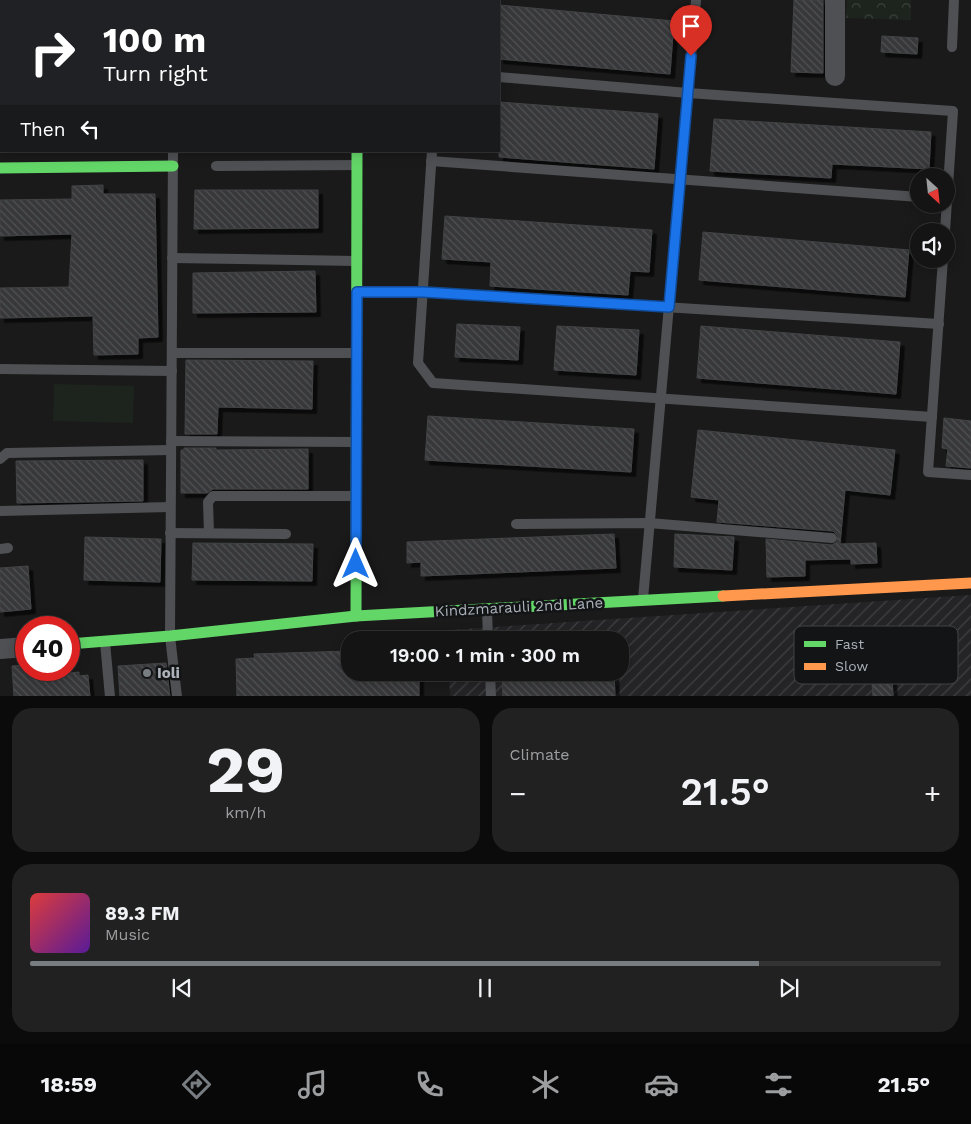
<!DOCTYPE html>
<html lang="en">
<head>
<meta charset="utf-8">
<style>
	body { margin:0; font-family:"Work Sans",sans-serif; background:#212122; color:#f1f3f6; height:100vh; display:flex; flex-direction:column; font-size:19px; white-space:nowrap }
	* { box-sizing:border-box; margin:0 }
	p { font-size:16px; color:#9d9ea0 }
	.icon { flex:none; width:28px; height:28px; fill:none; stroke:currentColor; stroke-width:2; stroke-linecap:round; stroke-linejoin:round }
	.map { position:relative; height:696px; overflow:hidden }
	.panel { display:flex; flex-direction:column; gap:12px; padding:12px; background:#0b0b0b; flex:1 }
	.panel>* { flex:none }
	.banner { position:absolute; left:0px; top:0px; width:500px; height:152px; box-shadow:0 2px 12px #0003,0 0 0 1px #333334; background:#202124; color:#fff; overflow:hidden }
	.needle { width:32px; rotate:153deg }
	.tools { position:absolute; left:910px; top:168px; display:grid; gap:10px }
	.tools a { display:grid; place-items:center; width:45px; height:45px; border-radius:50%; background:#141414; box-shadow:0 2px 12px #0003,0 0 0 1px #333334; font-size:25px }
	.speed { position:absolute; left:15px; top:616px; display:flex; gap:10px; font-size:25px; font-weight:700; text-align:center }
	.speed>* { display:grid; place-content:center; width:65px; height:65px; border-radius:50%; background:#141414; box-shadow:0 2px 12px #0003,0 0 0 1px #333334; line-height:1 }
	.speed .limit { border:8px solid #d22; background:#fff; color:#111 }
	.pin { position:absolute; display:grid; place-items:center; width:42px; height:42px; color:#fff; margin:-51px -21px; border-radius:50% 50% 50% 0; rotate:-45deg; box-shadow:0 0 5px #0007 }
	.pin .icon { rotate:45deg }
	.me { position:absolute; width:55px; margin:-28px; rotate:0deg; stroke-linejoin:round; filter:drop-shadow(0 0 4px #0008) }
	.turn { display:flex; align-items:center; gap:18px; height:105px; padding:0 20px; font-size:22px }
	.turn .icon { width:65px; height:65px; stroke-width:2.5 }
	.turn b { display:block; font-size:35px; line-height:42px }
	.then { display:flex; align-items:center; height:48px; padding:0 20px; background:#0003; gap:10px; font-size:19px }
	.big { font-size:38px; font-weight:600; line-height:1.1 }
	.panel .widget { flex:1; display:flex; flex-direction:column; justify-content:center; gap:8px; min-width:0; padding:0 18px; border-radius:20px; background:#212122 }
	.panel .dial { align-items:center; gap:0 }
	.dial b { font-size:65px; line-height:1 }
	.song { display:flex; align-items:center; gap:15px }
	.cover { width:60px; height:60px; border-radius:8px; background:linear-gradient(135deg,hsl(0 70% 55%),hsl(270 70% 35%)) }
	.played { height:5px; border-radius:2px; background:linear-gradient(90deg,#787d82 80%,#333334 80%) }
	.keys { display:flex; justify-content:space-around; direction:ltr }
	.heat { display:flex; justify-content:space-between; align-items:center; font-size:28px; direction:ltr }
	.panel .tiles { flex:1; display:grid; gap:12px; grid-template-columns:1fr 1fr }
	.widget:last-child { grid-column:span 2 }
	.trip { position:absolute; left:341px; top:631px; width:288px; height:50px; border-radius:20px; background:#141414; box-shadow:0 2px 12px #0003,0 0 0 1px #333334; font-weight:600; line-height:50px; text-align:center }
	.tab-bar { display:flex; height:80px; justify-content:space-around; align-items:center; background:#080808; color:#9d9ea0 }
	.tab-bar .icon { width:35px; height:35px }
	.tab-bar .selected { color:#787d82 }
	.tab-bar b { font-size:22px; color:#f1f3f6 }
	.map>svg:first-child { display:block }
	.industrial { fill:url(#industrial-furrows) }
	.forest { fill:url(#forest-crowns) }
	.park { fill:#1d241d }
	.building { fill:url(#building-back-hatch); stroke:#424446; filter:url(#shadow) }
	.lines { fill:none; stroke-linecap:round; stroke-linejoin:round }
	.lane { stroke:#4e5053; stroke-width:10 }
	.street { stroke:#4e5053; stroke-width:20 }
	.fast { stroke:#63d668; stroke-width:11 }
	.slow { stroke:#ff974d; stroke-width:11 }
	.route-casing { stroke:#114b97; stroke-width:12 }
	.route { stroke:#1a73e8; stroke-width:9 }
	.poi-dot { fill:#787d82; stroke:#131416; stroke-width:2 }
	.labels { text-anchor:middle; stroke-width:5; stroke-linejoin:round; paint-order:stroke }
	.street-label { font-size:15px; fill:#abb2ba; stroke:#131416 }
	.poi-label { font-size:15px; font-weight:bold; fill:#abb2ba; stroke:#131416; text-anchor:start }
	.key { fill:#131416; stroke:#414347; stroke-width:1 }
	.key-label { font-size:14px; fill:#abb2ba }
</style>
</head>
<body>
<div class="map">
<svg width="971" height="697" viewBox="0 0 971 697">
	<defs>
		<pattern id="industrial-furrows" width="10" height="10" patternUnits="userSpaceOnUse" patternTransform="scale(1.25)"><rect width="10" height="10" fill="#242427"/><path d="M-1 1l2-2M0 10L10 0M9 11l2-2" fill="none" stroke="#414144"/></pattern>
		<pattern id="forest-crowns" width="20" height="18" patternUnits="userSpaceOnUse" patternTransform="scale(1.25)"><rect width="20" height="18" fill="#1d241d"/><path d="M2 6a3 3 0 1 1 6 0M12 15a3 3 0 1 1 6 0" fill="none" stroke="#3b413c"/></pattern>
		<pattern id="building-back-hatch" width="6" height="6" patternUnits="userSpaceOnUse" patternTransform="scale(1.25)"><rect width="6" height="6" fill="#37383a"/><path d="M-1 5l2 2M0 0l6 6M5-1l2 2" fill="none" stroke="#515254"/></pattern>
		<filter id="shadow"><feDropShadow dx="4.5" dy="4.5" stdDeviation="0" flood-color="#0009"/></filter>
	</defs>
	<rect width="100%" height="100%" fill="#1a1a1a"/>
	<polygon class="industrial" points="971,595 971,696 450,696 449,673 620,672 620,640 449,640 449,630"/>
	<polygon class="forest" points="847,0 911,0 911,20 846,18"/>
	<polygon class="park" points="54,384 134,386 133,423 53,421"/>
	<g class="building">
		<polygon points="794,0 823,0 823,73 791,72"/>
		<polygon points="499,5 674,21 670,74 499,59"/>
		<polygon points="882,36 918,38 917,54 881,52"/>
		<polygon points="499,102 658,114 654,169 499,157"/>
		<polygon points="714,119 931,132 929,169 832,164 831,178 710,171"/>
		<polygon points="103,185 103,194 155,194 158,337 138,338 138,354 94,355 93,316 0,318 0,288 69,287 72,234 0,236 0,200 72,199 72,186"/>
		<polygon points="195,190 318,190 318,228 194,229"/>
		<polygon points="445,216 652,230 649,272 630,271 628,295 490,286 491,262 442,259"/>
		<polygon points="703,232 909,250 905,297 699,280"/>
		<polygon points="315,271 316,312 193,313 193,273"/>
		<polygon points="457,324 520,327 518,360 455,357"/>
		<polygon points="557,326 639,330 636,375 554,370"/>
		<polygon points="701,326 900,342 896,394 697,378"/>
		<polygon points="186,360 313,361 312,409 218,407 217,434 185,434"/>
		<polygon points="428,416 634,429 631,472 425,460"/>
		<polygon points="944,418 971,421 971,468 946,466 948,449 942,448"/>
		<polygon points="698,430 895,450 890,495 845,490 840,544 876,543 877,563 851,564 851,559 805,560 805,576 767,577 766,539 832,545 837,542 838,536 833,531 717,522 719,500 691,497"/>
		<polygon points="184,448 216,448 216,450 308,449 308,489 213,489 207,493 181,493 181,450 184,450"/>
		<polygon points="143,460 143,501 17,503 16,461"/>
		<polygon points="614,534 616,568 421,576 421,562 407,563 407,542"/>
		<polygon points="675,534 734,537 732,570 674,567"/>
		<polygon points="85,537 161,539 160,582 84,580"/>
		<polygon points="193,543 313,544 312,581 192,580"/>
		<polygon points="28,566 31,609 0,612 0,568"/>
		<polygon points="890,637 893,697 873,697 869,638"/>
		<polygon points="350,651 350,672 419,672 419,697 237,697 236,659 255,658 254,654"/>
		<polygon points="166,663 170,697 120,697 118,666"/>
		<polygon points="26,665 26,670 54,670 54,675 79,672 79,676 88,675 90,697 14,697 12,666"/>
		<polygon points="588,672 614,672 615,697 503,697 502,677"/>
	</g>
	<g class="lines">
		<g class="lane">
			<polyline points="174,1 175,0"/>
			<polyline points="253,1 253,0"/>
			<polyline points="441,1 441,0"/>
			<polyline points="952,47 954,0"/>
			<polyline points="499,77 688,93 953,111 945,231"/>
			<polyline points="0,93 1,93"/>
			<polyline points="173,151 170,636 177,697"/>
			<polyline points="432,151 418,363 433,383 932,417"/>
			<polyline points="431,161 919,197"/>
			<polyline points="216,166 356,165"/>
			<polyline points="172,258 356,261"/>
			<polyline points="943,259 928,472 971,475"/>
			<polyline points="358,292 423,292 939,324"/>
			<polyline points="172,353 356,353"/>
			<polyline points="0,369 172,371"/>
			<polyline points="171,441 356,442"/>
			<polyline points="0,459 7,453 171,450"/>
			<polyline points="0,511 170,507"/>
			<polyline points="516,524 649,523 832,538"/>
			<polyline points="170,533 286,534"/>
			<polyline points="209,533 208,502 213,496 356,496"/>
			<polyline points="0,549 8,548"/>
			<polyline points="643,599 696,0"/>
			<polyline points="487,610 488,640"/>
			<polyline points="105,642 110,697"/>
			<polyline points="490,672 491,697"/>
		</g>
		<g class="street">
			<polyline points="358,1 358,0"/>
			<polyline points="835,76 835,0"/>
			<polyline points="0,649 26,647"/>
		</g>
		<g class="fast">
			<polyline points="0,168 173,166"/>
			<polyline points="356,616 357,151"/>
			<polyline points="69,644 170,636 356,616 723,596"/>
		</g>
		<polyline class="slow" points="723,596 971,583"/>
	</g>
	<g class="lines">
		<defs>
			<polyline id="route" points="356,564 357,292 423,292 669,307 691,56"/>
		</defs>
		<use href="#route" class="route-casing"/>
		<use href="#route" class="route"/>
	</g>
	<circle class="poi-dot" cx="147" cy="673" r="5"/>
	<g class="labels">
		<g class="street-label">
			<text transform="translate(519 607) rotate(-3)" y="5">Kindzmarauli 2nd Lane</text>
		</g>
		<g class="poi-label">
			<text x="157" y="678">Ioli</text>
		</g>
	</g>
	<rect x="794" y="626" width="164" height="58" rx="8" class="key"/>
	<rect x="804" y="641" width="22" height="6" fill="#63d668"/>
	<rect x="804" y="663" width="22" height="7" fill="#ff974d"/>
	<g class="key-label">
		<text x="835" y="649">Fast</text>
		<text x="835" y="671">Slow</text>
	</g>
</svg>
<div class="tools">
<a><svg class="needle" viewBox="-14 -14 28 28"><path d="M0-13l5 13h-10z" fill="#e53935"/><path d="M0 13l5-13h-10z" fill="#9d9ea0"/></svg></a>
<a><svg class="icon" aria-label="sound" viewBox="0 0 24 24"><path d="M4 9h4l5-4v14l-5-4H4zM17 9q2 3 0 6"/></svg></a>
</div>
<div class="speed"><div class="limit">40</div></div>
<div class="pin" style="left:691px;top:56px;background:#d93025"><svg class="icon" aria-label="arrive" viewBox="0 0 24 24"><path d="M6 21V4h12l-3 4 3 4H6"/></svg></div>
<svg class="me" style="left:356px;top:564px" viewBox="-20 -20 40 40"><path d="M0-17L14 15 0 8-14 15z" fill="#1a73e8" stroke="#fff" stroke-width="4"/></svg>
<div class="trip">19:00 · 1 min · 300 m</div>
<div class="banner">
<div class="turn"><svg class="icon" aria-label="right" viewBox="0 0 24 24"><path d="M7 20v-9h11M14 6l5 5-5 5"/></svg><div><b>100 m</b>Turn right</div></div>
<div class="then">Then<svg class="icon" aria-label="left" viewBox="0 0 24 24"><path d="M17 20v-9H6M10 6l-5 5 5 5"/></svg></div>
</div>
</div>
<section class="panel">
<div class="tiles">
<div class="widget dial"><b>29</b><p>km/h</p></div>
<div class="widget"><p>Climate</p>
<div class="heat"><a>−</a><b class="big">21.5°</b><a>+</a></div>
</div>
<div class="widget">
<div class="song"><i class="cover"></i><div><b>89.3 FM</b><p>Music</p></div></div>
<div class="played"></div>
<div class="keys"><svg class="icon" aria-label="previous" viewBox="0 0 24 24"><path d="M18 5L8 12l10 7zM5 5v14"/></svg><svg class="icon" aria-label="pause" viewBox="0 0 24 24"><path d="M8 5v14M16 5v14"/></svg><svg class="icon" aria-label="next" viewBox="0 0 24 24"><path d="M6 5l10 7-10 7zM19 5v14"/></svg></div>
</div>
</div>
</section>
<nav class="tab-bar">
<b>18:59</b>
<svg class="icon selected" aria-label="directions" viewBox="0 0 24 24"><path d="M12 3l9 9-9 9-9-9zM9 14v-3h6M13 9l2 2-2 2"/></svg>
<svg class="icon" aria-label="music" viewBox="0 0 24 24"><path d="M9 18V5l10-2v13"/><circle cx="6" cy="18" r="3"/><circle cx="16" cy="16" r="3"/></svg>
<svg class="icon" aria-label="phone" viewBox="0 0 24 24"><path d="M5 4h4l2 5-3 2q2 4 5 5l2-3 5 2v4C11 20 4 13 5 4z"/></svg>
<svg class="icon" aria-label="climate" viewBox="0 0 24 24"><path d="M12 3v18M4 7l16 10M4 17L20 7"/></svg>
<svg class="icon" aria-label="car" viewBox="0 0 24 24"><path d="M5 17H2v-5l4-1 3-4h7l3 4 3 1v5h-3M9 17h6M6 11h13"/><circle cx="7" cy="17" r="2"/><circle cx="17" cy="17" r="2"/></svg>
<svg class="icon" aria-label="filters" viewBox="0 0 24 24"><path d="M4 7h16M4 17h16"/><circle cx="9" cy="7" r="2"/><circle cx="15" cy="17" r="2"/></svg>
<b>21.5°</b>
</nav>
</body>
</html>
